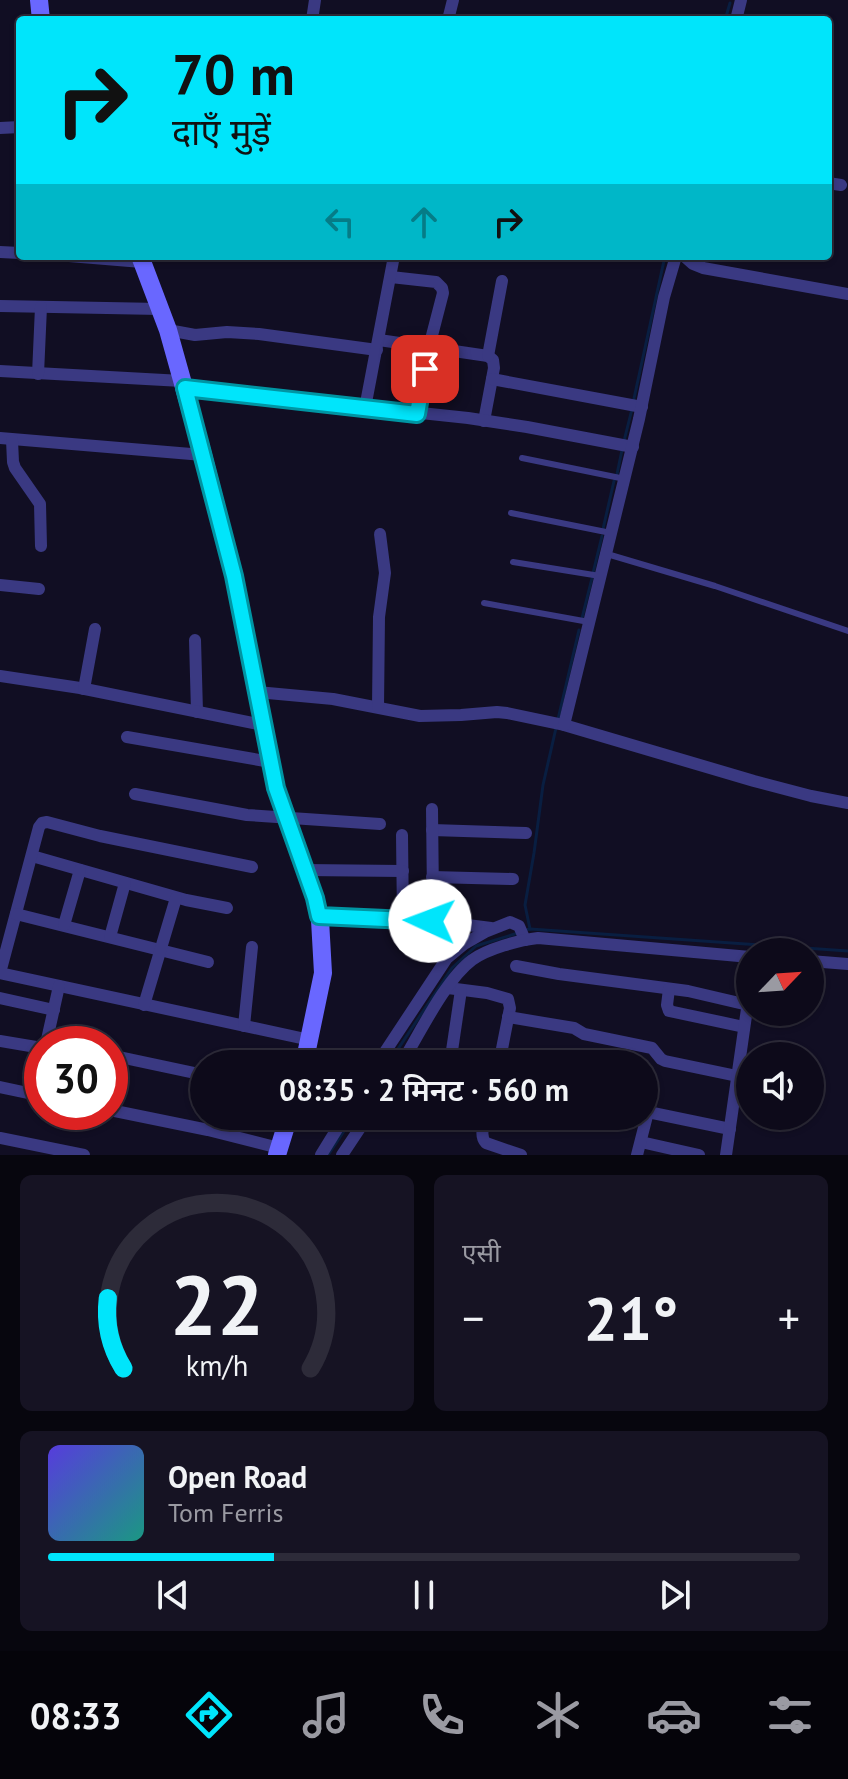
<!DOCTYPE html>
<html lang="hi">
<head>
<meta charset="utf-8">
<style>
	body { margin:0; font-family:"PT Sans","Noto Sans Devanagari",sans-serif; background:#161323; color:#f1f3f6; height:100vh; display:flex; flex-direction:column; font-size:30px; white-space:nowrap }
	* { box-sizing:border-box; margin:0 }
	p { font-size:26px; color:#9a9aa2 }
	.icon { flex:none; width:44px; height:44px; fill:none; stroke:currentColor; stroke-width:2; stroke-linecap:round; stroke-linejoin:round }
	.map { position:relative; height:1155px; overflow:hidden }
	.panel { display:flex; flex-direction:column; gap:20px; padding:20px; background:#07060e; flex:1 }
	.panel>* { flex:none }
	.top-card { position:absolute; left:16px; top:16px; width:816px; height:244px; border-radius:8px; box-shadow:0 2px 6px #0004,0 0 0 2px #2d2b39; background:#00e5fb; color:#111; overflow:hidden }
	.needle { width:52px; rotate:65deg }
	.buttons { position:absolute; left:736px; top:938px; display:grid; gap:16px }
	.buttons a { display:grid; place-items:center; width:88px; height:88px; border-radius:50%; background:#0d0a1a; box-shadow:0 2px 6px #0004,0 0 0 2px #2d2b39; font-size:40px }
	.speed { position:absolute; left:24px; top:1026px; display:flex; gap:16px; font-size:40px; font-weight:700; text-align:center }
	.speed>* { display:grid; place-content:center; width:104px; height:104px; border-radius:50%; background:#0d0a1a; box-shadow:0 2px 6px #0004,0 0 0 2px #2d2b39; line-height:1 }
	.speed .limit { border:12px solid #d22; background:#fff; color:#111 }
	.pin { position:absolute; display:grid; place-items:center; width:68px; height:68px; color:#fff; margin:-34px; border-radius:16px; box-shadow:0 4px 12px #0006 }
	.me { position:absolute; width:88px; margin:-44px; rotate:272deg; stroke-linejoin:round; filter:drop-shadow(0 0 6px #0008) }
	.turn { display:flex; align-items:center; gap:28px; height:168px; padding:0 24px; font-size:36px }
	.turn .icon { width:104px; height:104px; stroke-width:2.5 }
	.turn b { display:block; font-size:56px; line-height:68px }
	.lanes { display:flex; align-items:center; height:76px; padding:0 24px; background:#0003; justify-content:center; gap:40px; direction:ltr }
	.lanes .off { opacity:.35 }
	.big { font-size:60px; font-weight:600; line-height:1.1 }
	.panel .widget { flex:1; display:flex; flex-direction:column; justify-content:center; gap:12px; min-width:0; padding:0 28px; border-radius:12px; background:#161323 }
	.panel .dial { align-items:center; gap:0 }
	.dial svg { height:208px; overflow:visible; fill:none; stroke:#2d2b39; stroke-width:7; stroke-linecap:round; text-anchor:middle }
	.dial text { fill:#f1f3f6; stroke:none }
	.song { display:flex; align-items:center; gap:24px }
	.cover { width:96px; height:96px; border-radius:12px; background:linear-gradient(135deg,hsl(250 70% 55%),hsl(170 70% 35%)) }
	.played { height:8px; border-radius:4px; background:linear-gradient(90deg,#00e5fb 30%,#2d2b39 30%) }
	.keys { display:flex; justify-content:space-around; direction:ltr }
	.heat { display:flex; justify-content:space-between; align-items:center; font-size:44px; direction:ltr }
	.panel .tiles { flex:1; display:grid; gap:20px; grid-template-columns:1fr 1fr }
	.widget:last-child { grid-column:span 2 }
	.trip { position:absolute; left:190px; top:1050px; width:468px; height:80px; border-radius:40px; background:#0d0a1a; box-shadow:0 2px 6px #0004,0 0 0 2px #2d2b39; font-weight:600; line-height:80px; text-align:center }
	.tab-bar { display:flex; height:128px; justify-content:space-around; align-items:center; background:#05040a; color:#9a9aa2 }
	.tab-bar .icon { width:56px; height:56px }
	.tab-bar .selected { color:#00e5fb }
	.tab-bar b { font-size:36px; color:#f1f3f6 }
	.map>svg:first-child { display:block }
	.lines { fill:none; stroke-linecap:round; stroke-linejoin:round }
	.stream { stroke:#091e41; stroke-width:3 }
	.lane { stroke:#3a3982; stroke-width:6 }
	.street { stroke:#3a3982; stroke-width:12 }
	.secondary { stroke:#6967ff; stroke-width:18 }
	.route-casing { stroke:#0095a3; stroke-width:20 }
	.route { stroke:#00e5fb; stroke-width:14 }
</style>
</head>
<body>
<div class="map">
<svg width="848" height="1155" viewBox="0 0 848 1155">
	<rect width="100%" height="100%" fill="#110e23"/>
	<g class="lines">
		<g class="stream">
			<polyline points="725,20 730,3"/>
			<polyline points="633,403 665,256"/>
			<polyline points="624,441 632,409"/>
			<polyline points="617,474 622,450"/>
			<polyline points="603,529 614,481"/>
			<polyline points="593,573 602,536"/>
			<polyline points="582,618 592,578"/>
			<polyline points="558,719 579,630"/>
			<polyline points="530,929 525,905 534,853 543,785 556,728"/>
			<polyline points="525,930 530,929 848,951"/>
			<polyline points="388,1064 452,968 476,946 518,933"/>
			<polyline points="328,1155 354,1116"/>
		</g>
		<g class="lane">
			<polyline points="522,458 625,479"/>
			<polyline points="511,513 611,533"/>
			<polyline points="607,554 715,586 848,631"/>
			<polyline points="513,562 600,576"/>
			<polyline points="484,603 589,622"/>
		</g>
		<g class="street">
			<polyline points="312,20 315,0"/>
			<polyline points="448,20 453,0"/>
			<polyline points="736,20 741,0"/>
			<polyline points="0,128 20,127"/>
			<polyline points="828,183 841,185"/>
			<polyline points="0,252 20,253"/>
			<polyline points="69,256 142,262"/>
			<polyline points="684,256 693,264 703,268 848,294"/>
			<polyline points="391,277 436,282 442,288 443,293 429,347 417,414"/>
			<polyline points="0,306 160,309"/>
			<polyline points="168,330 195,335 227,332 259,334 377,350"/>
			<polyline points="379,340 488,356 493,360 494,368 484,421"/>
			<polyline points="488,356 502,281"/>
			<polyline points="0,371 182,381"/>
			<polyline points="38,374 41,307"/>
			<polyline points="492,379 642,407"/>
			<polyline points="185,388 468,418 527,427 633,447"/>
			<polyline points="365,408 394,256"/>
			<polyline points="0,438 203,455"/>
			<polyline points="12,440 13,462 15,468 40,504 41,546"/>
			<polyline points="0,585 39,589"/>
			<polyline points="195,640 197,712"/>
			<polyline points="0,676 80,688 263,725"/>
			<polyline points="84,689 95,629"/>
			<polyline points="257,692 333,699 420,716 461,715 497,712 507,713 564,725 754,781 811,796 848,803"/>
			<polyline points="378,707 379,617 385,573 380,534"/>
			<polyline points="564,725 639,419 664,297 676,256"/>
			<polyline points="127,737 271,762"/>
			<polyline points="135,794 247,815 380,824"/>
			<polyline points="432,830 526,833"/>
			<polyline points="402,835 403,920"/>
			<polyline points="32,856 186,900 227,908"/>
			<polyline points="252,867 100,836 47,822 42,823 39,827 0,973 310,1040"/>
			<polyline points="304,870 403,871"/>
			<polyline points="432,877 513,879"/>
			<polyline points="16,914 208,962"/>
			<polyline points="319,916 444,922 491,928"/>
			<polyline points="430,921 433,898 432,809"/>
			<polyline points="64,925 80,870"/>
			<polyline points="110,937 125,883"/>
			<polyline points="810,961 848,964"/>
			<polyline points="516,966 559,974 688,991 748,1005"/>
			<polyline points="448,988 487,993 508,999 510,1008 499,1064"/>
			<polyline points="669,989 667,1005 669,1011 744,1027"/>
			<polyline points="0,998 54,1010"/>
			<polyline points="144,1005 176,898"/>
			<polyline points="508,1017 574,1028 584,1034 652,1048 661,1059 665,1061 737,1076"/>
			<polyline points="244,1026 252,947"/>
			<polyline points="0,1041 42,1048"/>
			<polyline points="46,1044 59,986"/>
			<polyline points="110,1055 204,1075"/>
			<polyline points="377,1064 447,958 464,944 485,932 510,922 519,926 525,940"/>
			<path d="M401,1064C419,1035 445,980 472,960C487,949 519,940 538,938L750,957"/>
			<polyline points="450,1064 461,990"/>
			<polyline points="0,1087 42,1096"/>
			<polyline points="110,1110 208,1130 279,1148"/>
			<polyline points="648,1112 730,1129"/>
			<polyline points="438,1116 484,1127"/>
			<path d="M486,1116C484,1125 479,1136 486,1143L521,1155"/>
			<polyline points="0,1138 84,1155"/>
			<polyline points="641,1142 699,1155"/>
			<polyline points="321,1155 345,1116"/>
			<polyline points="342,1155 368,1116"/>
			<polyline points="637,1155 648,1112 647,1105 644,1104"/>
			<polyline points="726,1155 750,988"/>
		</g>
		<g class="secondary">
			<polyline points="39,0 41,20"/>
			<polyline points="140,256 168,330 203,455 234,576 276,788 315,898 320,920 323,973 304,1064"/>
			<polyline points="277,1155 289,1116"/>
		</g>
	</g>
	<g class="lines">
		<defs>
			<polyline id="route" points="425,369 417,414 185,388 234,576 276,788 315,898 319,916 430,921"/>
		</defs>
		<use href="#route" class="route-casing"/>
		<use href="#route" class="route"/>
	</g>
</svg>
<div class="buttons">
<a><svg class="needle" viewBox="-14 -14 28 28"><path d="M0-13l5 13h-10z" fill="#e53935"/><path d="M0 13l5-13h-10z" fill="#9a9aa2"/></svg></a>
<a><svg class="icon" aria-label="sound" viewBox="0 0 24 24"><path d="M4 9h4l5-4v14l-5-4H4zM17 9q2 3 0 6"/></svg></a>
</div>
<div class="speed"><div class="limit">30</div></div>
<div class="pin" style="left:425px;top:369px;background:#d93025"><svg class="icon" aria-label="arrive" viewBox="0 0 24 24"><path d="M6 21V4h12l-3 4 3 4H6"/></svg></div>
<svg class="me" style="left:430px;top:921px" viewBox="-20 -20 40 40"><circle r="19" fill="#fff"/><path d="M0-13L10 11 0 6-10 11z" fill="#00e5fb"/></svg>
<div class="trip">08:35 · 2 मिनट · 560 m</div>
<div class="top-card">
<div class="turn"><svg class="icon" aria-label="right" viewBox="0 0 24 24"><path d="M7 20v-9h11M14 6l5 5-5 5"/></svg><div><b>70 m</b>दाएँ मुड़ें</div></div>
<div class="lanes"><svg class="icon off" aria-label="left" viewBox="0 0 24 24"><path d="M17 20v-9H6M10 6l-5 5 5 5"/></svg><svg class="icon off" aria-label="ahead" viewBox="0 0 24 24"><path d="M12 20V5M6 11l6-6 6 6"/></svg><svg class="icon" aria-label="right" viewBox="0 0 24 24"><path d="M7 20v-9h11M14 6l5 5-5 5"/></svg></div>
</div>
</div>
<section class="panel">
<div class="tiles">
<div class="widget dial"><svg viewBox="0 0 100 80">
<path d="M14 69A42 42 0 1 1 86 69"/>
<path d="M14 69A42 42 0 0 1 8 42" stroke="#00e5fb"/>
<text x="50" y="56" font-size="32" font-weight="700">22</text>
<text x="50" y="72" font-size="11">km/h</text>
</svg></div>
<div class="widget"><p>एसी</p>
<div class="heat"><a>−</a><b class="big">21°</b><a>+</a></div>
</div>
<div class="widget">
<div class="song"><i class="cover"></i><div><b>Open Road</b><p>Tom Ferris</p></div></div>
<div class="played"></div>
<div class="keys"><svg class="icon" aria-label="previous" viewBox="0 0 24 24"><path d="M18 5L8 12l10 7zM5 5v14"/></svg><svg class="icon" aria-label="pause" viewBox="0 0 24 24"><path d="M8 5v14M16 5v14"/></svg><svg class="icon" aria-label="next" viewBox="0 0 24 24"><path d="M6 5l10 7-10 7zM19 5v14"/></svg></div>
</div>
</div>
</section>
<nav class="tab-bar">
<b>08:33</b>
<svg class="icon selected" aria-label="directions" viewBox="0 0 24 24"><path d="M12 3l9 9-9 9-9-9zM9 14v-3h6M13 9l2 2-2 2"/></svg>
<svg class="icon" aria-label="music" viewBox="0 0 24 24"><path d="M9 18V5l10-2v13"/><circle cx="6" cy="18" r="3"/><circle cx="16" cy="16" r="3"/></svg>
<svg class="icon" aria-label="phone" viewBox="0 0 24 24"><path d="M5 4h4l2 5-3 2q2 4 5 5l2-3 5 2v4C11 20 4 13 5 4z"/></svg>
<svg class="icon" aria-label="climate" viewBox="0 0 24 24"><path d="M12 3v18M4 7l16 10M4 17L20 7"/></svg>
<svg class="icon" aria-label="car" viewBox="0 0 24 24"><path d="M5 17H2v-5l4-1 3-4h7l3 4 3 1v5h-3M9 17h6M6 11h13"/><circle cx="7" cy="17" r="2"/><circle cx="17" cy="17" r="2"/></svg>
<svg class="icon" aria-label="filters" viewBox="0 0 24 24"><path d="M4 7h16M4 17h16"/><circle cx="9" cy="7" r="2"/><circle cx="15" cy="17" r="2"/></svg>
</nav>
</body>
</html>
